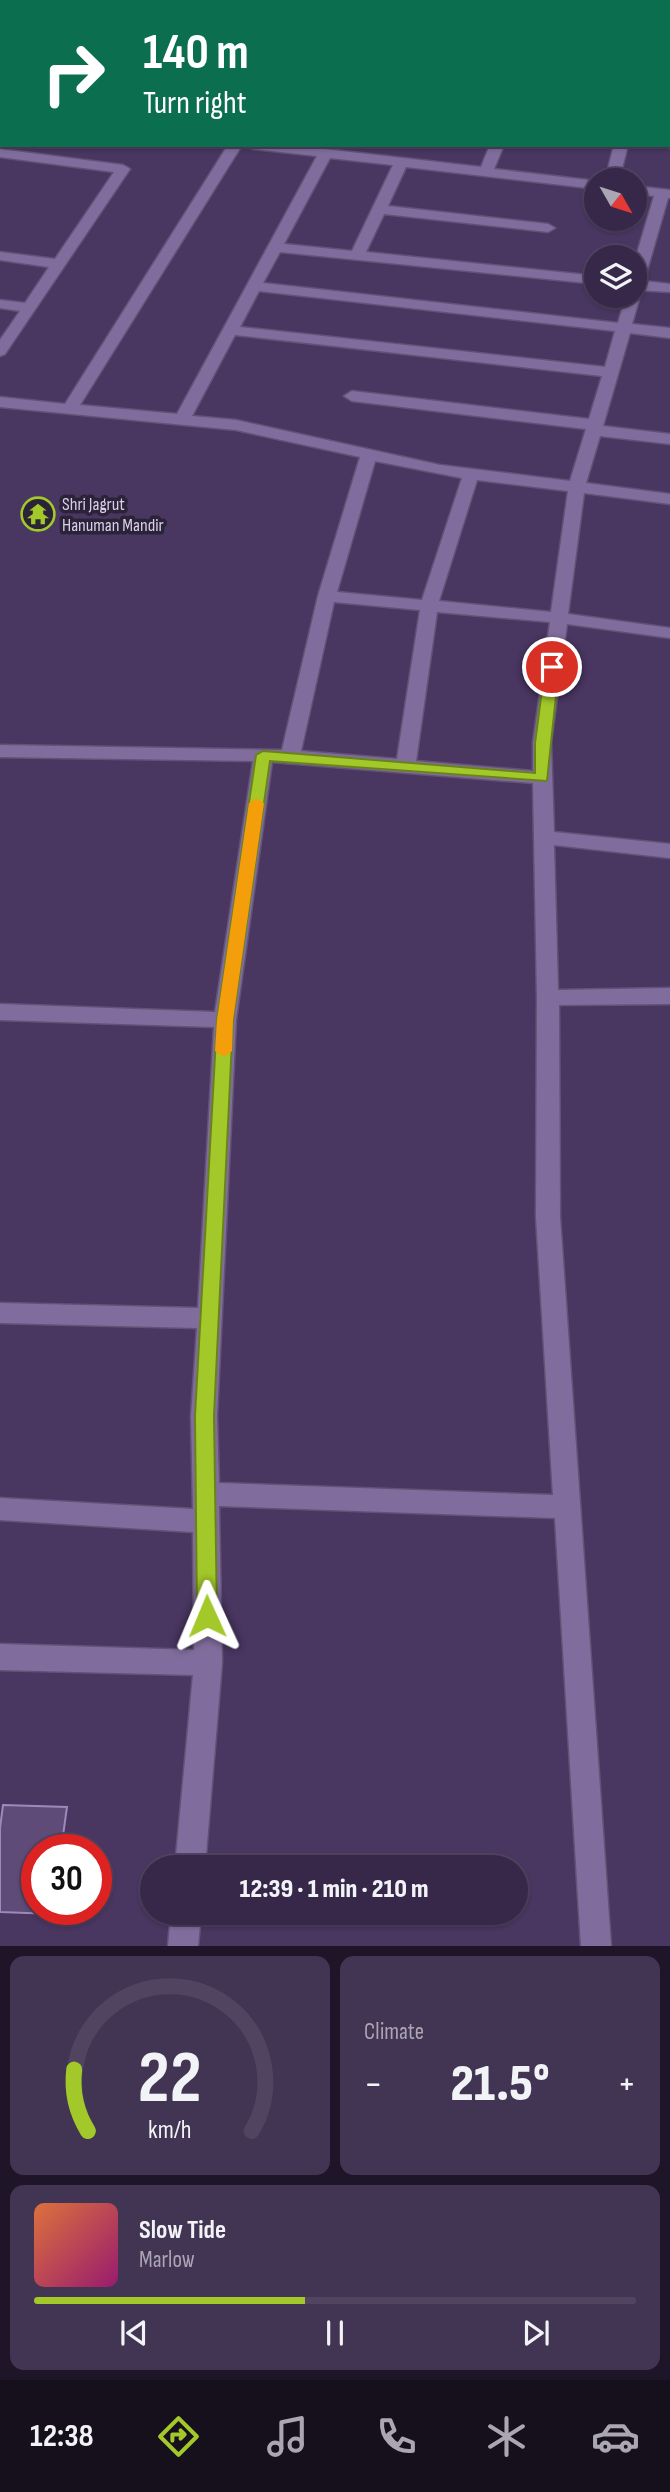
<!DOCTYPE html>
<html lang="en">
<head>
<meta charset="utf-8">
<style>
	body { margin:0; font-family:"Sofia Sans Condensed",sans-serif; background:#423453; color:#f1f3f6; height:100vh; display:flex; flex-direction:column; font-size:26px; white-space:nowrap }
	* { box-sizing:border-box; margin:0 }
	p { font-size:23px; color:#aaa6b4 }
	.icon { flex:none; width:38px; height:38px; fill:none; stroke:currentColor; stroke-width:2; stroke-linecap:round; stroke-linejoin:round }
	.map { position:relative; height:1946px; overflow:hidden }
	.side { display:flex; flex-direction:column; gap:10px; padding:10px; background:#1e1628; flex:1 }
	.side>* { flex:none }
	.banner { position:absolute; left:0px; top:0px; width:670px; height:147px; box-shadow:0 2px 5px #0004,0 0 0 2px #514461; background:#0b6e4f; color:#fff; overflow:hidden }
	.needle { width:46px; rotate:129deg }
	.fabs { position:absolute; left:584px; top:168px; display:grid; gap:14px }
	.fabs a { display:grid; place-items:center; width:63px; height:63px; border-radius:50%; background:#372849; box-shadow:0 2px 5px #0004,0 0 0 2px #514461; font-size:35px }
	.speed { position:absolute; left:21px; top:1834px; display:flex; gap:14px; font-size:35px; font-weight:700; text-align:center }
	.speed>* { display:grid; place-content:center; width:91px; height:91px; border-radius:50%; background:#372849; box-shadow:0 2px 5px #0004,0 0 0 2px #514461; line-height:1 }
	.speed .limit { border:10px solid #d22; background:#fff; color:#111 }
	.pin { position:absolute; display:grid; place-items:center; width:60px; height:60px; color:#fff; margin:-30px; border:4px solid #fff; border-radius:50%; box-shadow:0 2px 7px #0007 }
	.me { position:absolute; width:77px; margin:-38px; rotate:359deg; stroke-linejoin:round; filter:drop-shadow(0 0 5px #0008) }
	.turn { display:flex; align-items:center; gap:24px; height:147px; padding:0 28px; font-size:32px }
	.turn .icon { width:91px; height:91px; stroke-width:2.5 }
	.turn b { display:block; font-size:49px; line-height:60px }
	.big { font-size:52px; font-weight:800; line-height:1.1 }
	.side .widget { flex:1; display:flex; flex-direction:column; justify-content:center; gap:10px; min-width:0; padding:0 24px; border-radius:14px; background:#423453 }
	.side .dial { align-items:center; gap:0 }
	.dial svg { height:182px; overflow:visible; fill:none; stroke:#514461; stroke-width:7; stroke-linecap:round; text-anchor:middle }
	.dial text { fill:#f1f3f6; stroke:none }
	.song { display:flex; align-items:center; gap:21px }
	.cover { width:84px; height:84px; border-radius:10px; background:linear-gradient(135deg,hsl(20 70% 55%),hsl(320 70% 35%)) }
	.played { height:7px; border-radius:4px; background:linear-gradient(90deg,#a2c929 45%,#514461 45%) }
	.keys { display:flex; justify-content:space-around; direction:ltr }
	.heat { display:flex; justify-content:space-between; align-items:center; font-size:38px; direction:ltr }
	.side .tiles { flex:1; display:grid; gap:10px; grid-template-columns:1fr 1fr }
	.widget:last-child { grid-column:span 2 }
	.trip { position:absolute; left:140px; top:1855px; width:388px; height:70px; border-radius:35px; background:#372849; box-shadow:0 2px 5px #0004,0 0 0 2px #514461; font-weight:800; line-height:70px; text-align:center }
	.tab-bar { display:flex; height:112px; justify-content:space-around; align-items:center; background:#16101d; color:#aaa6b4 }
	.tab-bar .icon { width:49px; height:49px }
	.tab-bar .current { color:#a2c929 }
	.tab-bar b { font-size:32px; color:#f1f3f6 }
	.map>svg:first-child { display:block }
	.building { fill:#5e4b78; stroke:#9e89bb; stroke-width:2 }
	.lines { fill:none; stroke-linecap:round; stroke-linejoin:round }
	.minor-casing { stroke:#625276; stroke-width:3 }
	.minor { fill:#816d9d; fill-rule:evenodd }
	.route { fill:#a2c929; stroke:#69831b; stroke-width:2 }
	.slow { fill:#f59e0b }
	.labels { text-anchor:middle; stroke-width:7; stroke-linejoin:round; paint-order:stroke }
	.far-poi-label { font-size:18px; fill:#dacfea; stroke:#2b2337; text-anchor:start }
</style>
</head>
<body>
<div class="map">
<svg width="670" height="1946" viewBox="0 0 670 1946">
	<rect width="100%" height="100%" fill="#493661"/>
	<polygon class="building" points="3,1805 67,1807 61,1850 37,1850 37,1909 54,1909 54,1914 0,1912 0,1828"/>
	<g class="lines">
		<defs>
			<g id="minor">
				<polygon points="32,0 47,0 46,2"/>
				<polygon points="253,0 265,0 252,2"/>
				<rect x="550" y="0" width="12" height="2"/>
				<polygon points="668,15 670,16 670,24 668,23"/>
				<path d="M228,145H242L80,405L177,414L317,156L253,149L246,145H290L481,167L490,145H504L494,169L597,181V189L406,167L388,206L548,224L555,228L548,232L384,214L366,252L597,276V284L280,252L263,283L618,323L626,296H635V292L640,296L632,324L670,328V338L630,333L603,426L670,434V444L600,436L586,483L670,494V504L584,493L568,614L670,628V638L567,624L551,742L554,832L670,844V858L554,845L558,990L670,988V1004L559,1005L560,1217L611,1946H581L555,1518L219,1506L222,1663L205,1867H175L193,1675L0,1670V1644L194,1650L193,1532L0,1520V1498L193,1509L191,1416L197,1328L0,1323V1303L198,1308L214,1027L0,1020V1004L215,1012L253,761L0,757V745L282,750L318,596L360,457L236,430L0,407V397L65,404ZM330,158L393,165L352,251L284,244ZM259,291L615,331L605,367L240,327ZM235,335L602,376L589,419L352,391L344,396L352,401L586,429L570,481L440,465L236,420L192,416ZM375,461L462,478L422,600L337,592ZM477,480L568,491L551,612L439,601ZM334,602L420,610L397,759L301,751ZM437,612L550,622L533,742V771L416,761ZM272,762L533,783L537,998L536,1217L553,1495L219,1483L217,1416L236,1020Z"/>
				<polygon points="614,145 628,145 619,180 605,180"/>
				<polygon points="0,149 123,165 130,169 5,354 0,356 0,340 20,311 0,308 0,300 25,303 49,267 0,260 0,252 55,259 114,172 0,157"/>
				<polygon points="635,186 670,190 670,198 668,198 644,281 670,284 670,292 635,290 635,260 654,196 635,194"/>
				<polygon points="171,1913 201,1913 198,1946 168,1946"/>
			</g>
		</defs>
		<use href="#minor" class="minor-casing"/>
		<use href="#minor" class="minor"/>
	</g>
	<polygon class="route" points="552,663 559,667 547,781 270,761 233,1020 214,1416 217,1616 214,1622 207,1625 200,1622 197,1616 195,1416 217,1020 256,755 263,751 535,773 535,743 545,667"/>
	<polygon class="slow" points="256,798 264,803 233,1020 232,1051 224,1057 215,1051 217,1020 249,803"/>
	<defs>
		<symbol id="temple-ring" viewBox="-11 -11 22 22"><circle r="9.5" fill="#2b2337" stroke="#a2c929" stroke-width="1.5"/><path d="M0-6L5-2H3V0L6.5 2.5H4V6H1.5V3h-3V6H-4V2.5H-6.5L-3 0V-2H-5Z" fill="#a2c929"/></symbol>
	</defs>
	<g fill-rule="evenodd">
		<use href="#temple-ring" x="19" y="495" width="38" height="38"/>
	</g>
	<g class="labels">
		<g class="far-poi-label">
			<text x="62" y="510">Shri Jagrut<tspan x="62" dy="21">Hanuman Mandir</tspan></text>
		</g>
	</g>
</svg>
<div class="fabs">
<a><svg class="needle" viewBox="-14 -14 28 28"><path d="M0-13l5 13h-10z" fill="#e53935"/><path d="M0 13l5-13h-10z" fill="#aaa6b4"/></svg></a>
<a><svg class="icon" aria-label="layers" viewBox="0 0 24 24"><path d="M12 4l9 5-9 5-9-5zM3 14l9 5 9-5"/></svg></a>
</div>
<div class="speed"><div class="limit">30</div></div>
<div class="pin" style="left:552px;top:667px;background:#d93025"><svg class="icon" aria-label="arrive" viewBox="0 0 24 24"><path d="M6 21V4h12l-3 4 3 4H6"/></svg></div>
<svg class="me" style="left:207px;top:1616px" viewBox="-20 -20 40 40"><path d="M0-17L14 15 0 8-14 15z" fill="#a2c929" stroke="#fff" stroke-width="4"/></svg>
<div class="trip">12:39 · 1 min · 210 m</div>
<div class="banner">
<div class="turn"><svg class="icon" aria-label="right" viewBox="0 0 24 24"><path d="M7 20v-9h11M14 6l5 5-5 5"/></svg><div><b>140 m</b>Turn right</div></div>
</div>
</div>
<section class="side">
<div class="tiles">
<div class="widget dial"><svg viewBox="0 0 100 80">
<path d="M14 69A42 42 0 1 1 86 69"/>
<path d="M14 69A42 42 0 0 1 8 42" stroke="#a2c929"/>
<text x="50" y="56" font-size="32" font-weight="700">22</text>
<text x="50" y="72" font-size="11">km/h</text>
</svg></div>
<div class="widget"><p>Climate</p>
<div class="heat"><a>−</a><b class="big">21.5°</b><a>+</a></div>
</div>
<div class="widget">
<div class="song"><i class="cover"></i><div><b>Slow Tide</b><p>Marlow</p></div></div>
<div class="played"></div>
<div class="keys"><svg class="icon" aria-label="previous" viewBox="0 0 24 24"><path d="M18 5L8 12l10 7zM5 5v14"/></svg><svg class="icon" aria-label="pause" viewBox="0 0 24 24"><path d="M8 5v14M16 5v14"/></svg><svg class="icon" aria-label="next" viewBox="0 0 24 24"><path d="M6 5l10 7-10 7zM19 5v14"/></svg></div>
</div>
</div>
</section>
<nav class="tab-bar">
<b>12:38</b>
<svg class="icon current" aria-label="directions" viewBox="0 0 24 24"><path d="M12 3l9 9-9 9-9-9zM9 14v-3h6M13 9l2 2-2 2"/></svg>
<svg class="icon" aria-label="music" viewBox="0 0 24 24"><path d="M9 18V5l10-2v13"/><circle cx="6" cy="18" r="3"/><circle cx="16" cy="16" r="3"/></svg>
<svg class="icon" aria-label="phone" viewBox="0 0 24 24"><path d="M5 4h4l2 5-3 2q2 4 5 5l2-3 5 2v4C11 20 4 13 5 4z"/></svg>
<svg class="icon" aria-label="climate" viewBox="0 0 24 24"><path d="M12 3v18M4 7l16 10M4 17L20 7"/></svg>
<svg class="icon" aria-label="car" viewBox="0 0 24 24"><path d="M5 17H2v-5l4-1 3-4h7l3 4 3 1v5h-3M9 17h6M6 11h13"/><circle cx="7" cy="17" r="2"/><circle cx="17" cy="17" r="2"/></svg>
</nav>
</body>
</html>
